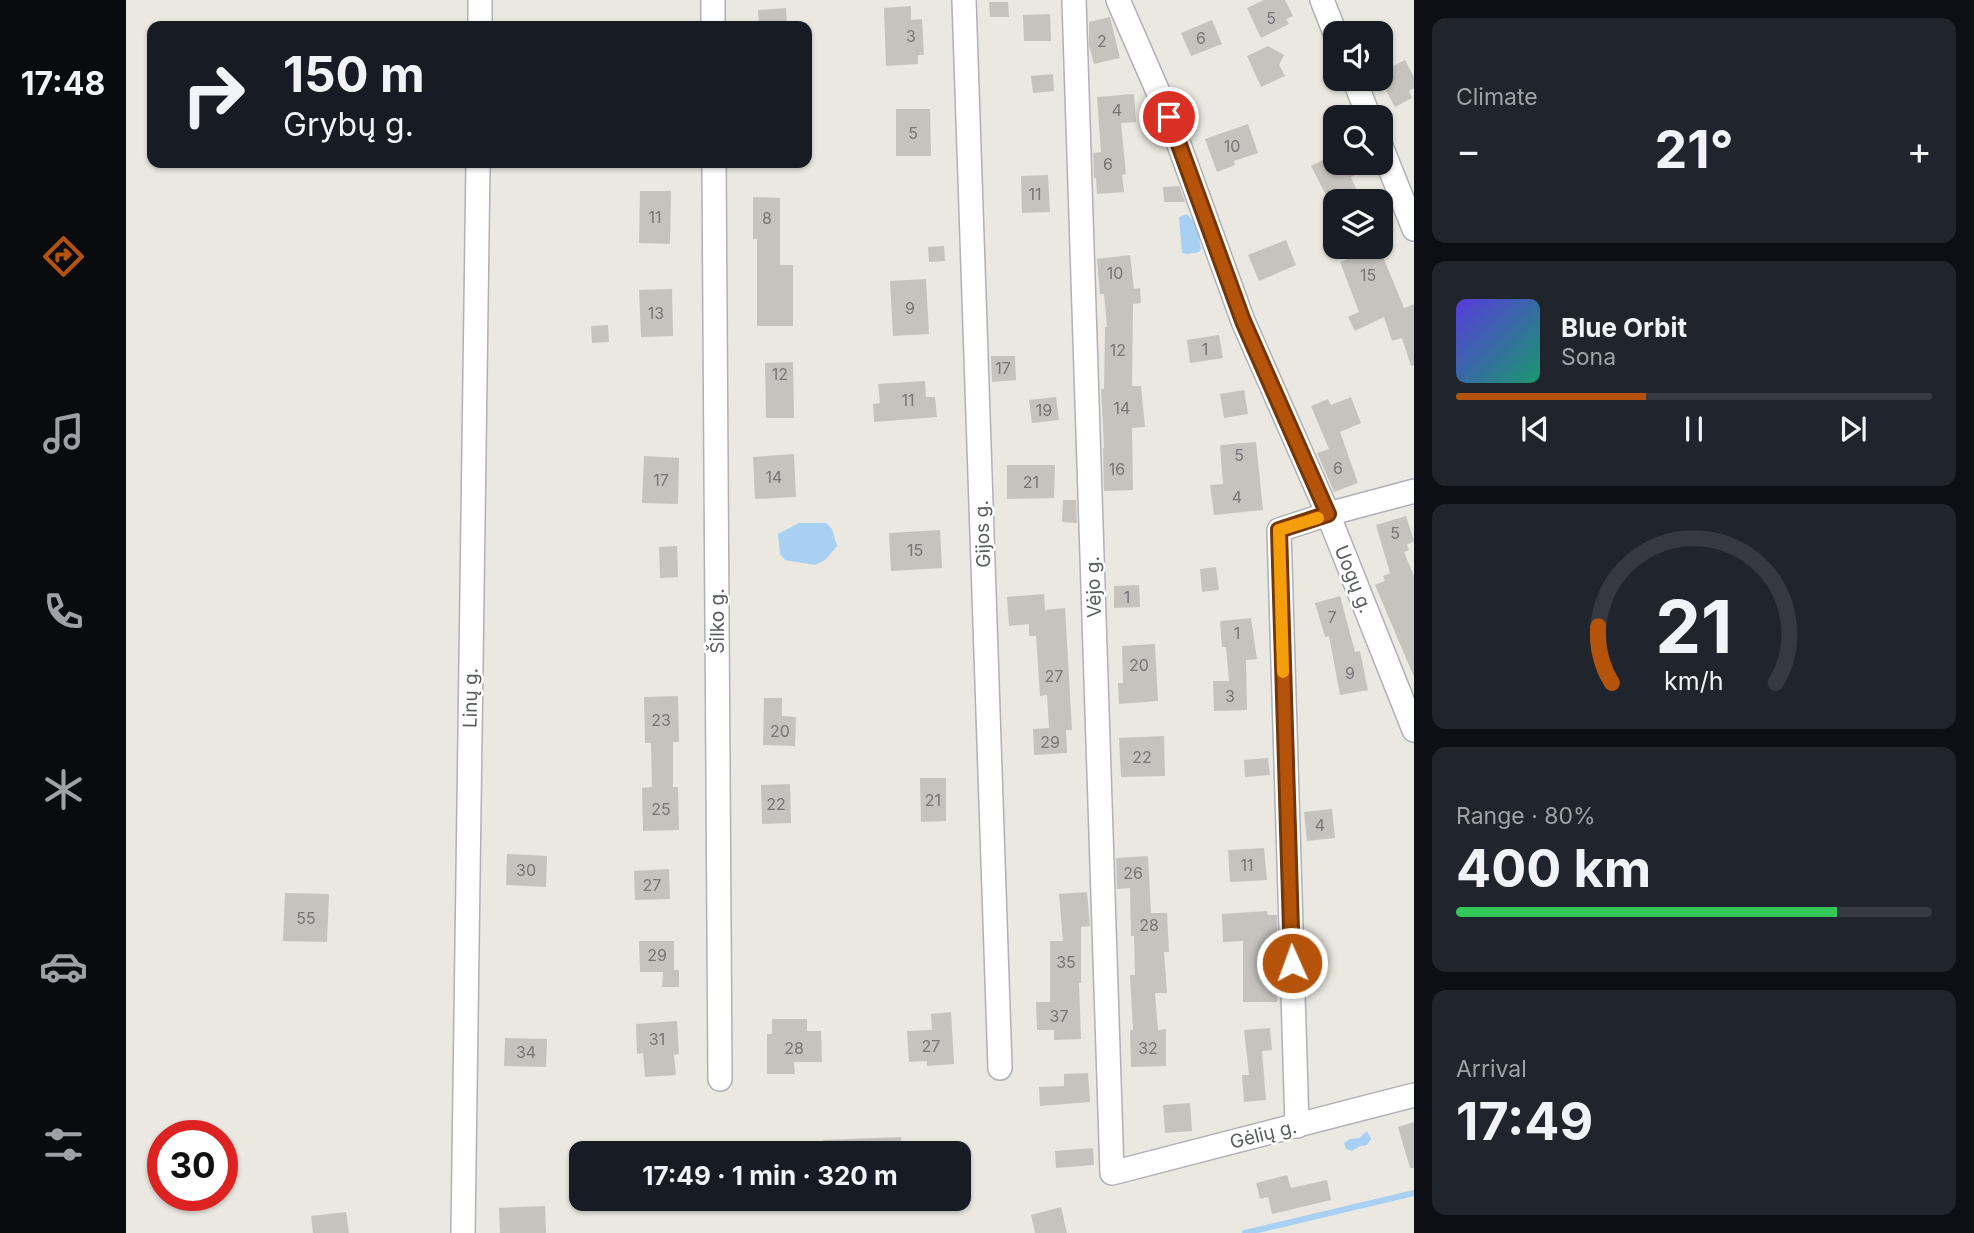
<!DOCTYPE html>
<html lang="en">
<head>
<meta charset="utf-8">
<style>
	body { margin:0; font-family:Inter,sans-serif; background:#20242c; color:#f1f3f6; height:100vh; display:flex; flex-direction:column; font-size:26px; white-space:nowrap }
	* { box-sizing:border-box; margin:0 }
	p { font-size:23px; color:#9ea1a6 }
	.icon { flex:none; width:38px; height:38px; fill:none; stroke:currentColor; stroke-width:2; stroke-linecap:round; stroke-linejoin:round }
	.map { position:relative; flex:1; overflow:hidden }
	.drawer { display:flex; flex-direction:column; gap:18px; padding:18px; background:#0d0f14; width:560px }
	.drawer>* { flex:none }
	.top-card { position:absolute; left:21px; top:21px; width:665px; height:147px; border-radius:14px; box-shadow:0 2px 5px #0004; background:#171b24; color:#f1f3f6; overflow:hidden }
	.fabs { position:absolute; left:1197px; top:21px; display:grid; gap:14px }
	.fabs a { display:grid; place-items:center; width:70px; height:70px; border-radius:14px; background:#171b24; box-shadow:0 2px 5px #0004; font-size:35px }
	.speed { position:absolute; left:21px; top:1120px; display:flex; gap:14px; font-size:35px; font-weight:700; text-align:center }
	.speed>* { display:grid; place-content:center; width:91px; height:91px; border-radius:50%; background:#171b24; box-shadow:0 2px 5px #0004; line-height:1 }
	.speed .limit { border:10px solid #d22; background:#fff; color:#111 }
	.pin { position:absolute; display:grid; place-items:center; width:60px; height:60px; color:#fff; margin:-30px; border:4px solid #fff; border-radius:50%; box-shadow:0 2px 7px #0007 }
	.me { position:absolute; width:77px; margin:-38px; rotate:358deg; stroke-linejoin:round; filter:drop-shadow(0 0 5px #0008) }
	.turn { display:flex; align-items:center; gap:24px; height:147px; padding:0 21px; font-size:32px }
	.turn .icon { width:91px; height:91px; stroke-width:2.5 }
	.turn b { display:block; font-size:49px; line-height:60px }
	.big { font-size:52px; font-weight:700; line-height:1.1 }
	.drawer .widget { flex:1; display:flex; flex-direction:column; justify-content:center; gap:10px; min-width:0; padding:0 24px; border-radius:14px; background:#20242c }
	.drawer .dial { align-items:center; gap:0 }
	.dial svg { height:182px; overflow:visible; fill:none; stroke:#363941; stroke-width:7; stroke-linecap:round; text-anchor:middle }
	.dial text { fill:#f1f3f6; stroke:none }
	.song { display:flex; align-items:center; gap:21px }
	.cover { width:84px; height:84px; border-radius:10px; background:linear-gradient(135deg,hsl(250 70% 55%),hsl(160 70% 35%)) }
	.played { height:7px; border-radius:4px; background:linear-gradient(90deg,#b45309 40%,#363941 40%) }
	.keys { display:flex; justify-content:space-around; direction:ltr }
	.heat { display:flex; justify-content:space-between; align-items:center; font-size:38px; direction:ltr }
	.charge { height:10px; border-radius:5px; background:linear-gradient(90deg,#34c759 80%,#363941 0) }
	.trip { position:absolute; left:443px; top:1141px; width:402px; height:70px; border-radius:14px; background:#171b24; box-shadow:0 2px 5px #0004; font-weight:700; line-height:70px; text-align:center }
	main { display:flex; flex:1; min-height:0 }
	.tab-bar { display:flex; flex-direction:column; width:126px; justify-content:space-around; align-items:center; background:#090b0e; color:#9ea1a6 }
	.tab-bar .icon { width:49px; height:49px }
	.tab-bar .on { color:#b45309 }
	.tab-bar b { font-size:32px; color:#f1f3f6 }
	.map>svg:first-child { display:block }
	.water { fill:#a7d0f3 }
	.lines { fill:none; stroke-linecap:round; stroke-linejoin:round }
	.stream { stroke:#a7d0f3; stroke-width:6 }
	.building { fill:#c6c3be }
	.minor-casing { stroke:#aeb1b5; stroke-width:26 }
	.minor { stroke:#fff; stroke-width:23 }
	.route-casing { stroke:#753606; stroke-width:18 }
	.route { stroke:#b45309; stroke-width:12 }
	.slow { stroke:#f59e0b; stroke-width:12 }
	.labels { text-anchor:middle; stroke-width:5; stroke-linejoin:round; paint-order:stroke }
	.number-label { font-size:16px; fill:#747678 }
	.street-label { font-size:19px; fill:#595c60; stroke:#fff }
</style>
</head>
<body>
<main>
<nav class="tab-bar">
<b>17:48</b>
<svg class="icon on" aria-label="directions" viewBox="0 0 24 24"><path d="M12 3l9 9-9 9-9-9zM9 14v-3h6M13 9l2 2-2 2"/></svg>
<svg class="icon" aria-label="music" viewBox="0 0 24 24"><path d="M9 18V5l10-2v13"/><circle cx="6" cy="18" r="3"/><circle cx="16" cy="16" r="3"/></svg>
<svg class="icon" aria-label="phone" viewBox="0 0 24 24"><path d="M5 4h4l2 5-3 2q2 4 5 5l2-3 5 2v4C11 20 4 13 5 4z"/></svg>
<svg class="icon" aria-label="climate" viewBox="0 0 24 24"><path d="M12 3v18M4 7l16 10M4 17L20 7"/></svg>
<svg class="icon" aria-label="car" viewBox="0 0 24 24"><path d="M5 17H2v-5l4-1 3-4h7l3 4 3 1v5h-3M9 17h6M6 11h13"/><circle cx="7" cy="17" r="2"/><circle cx="17" cy="17" r="2"/></svg>
<svg class="icon" aria-label="filters" viewBox="0 0 24 24"><path d="M4 7h16M4 17h16"/><circle cx="9" cy="7" r="2"/><circle cx="15" cy="17" r="2"/></svg>
</nav>
<div class="map">
<svg width="1288" height="1233" viewBox="0 0 1288 1233">
	<rect width="100%" height="100%" fill="#eae8e1"/>
	<g class="water">
		<polygon points="1061,214 1071,225 1075,249 1073,252 1061,254 1056,253 1053,217"/>
		<polygon points="673,523 700,523 706,529 711,546 699,560 689,565 659,560 654,554 652,534"/>
		<polygon points="1241,1131 1245,1139 1241,1145 1234,1146 1226,1151 1220,1149 1218,1143 1224,1139 1233,1138"/>
	</g>
	<g class="lines">
		<polyline class="stream" points="1119,1233 1288,1193"/>
	</g>
	<g class="building">
		<polygon points="1138,0 1159,0 1167,16 1160,19 1163,24 1135,38 1121,8"/>
		<polygon points="863,2 882,2 883,17 864,17"/>
		<polygon points="785,6 785,20 796,19 798,55 792,55 792,64 760,66 758,8"/>
		<polygon points="660,8 661,26 633,26 632,10"/>
		<polygon points="924,14 925,41 898,41 897,15"/>
		<polygon points="984,17 994,58 968,64 963,45 963,22"/>
		<polygon points="1086,20 1096,44 1065,56 1055,33"/>
		<polygon points="1142,46 1158,55 1153,65 1159,76 1135,87 1121,56"/>
		<polygon points="1279,60 1288,77 1288,88 1283,91 1286,98 1269,107 1255,81 1255,72"/>
		<polygon points="927,74 928,91 907,93 905,76"/>
		<polygon points="1008,94 1010,122 995,123 1000,174 996,175 998,192 971,194 970,178 968,178 967,153 975,152 971,97"/>
		<polygon points="770,109 804,109 805,156 770,156"/>
		<polygon points="1122,124 1132,153 1108,161 1109,165 1091,172 1079,139"/>
		<polygon points="1209,154 1209,163 1247,163 1248,166 1225,177 1235,201 1203,201 1185,166"/>
		<polygon points="922,175 924,212 896,213 895,176"/>
		<polygon points="1053,186 1059,202 1038,202 1037,187"/>
		<polygon points="514,191 545,191 544,244 513,243"/>
		<polygon points="627,197 654,198 654,265 667,265 667,326 631,326 631,239 627,239"/>
		<polygon points="1160,240 1170,265 1133,281 1122,255"/>
		<polygon points="818,246 819,261 803,262 802,247"/>
		<polygon points="1253,247 1278,308 1288,304 1288,365 1285,366 1276,338 1266,341 1258,317 1229,331 1222,317 1233,312 1214,262"/>
		<polygon points="1004,255 1008,289 1014,288 1015,303 1007,304 1006,386 1015,386 1019,427 1006,428 1007,490 978,491 977,448 978,448 975,389 978,389 979,327 981,327 978,294 974,294 971,259"/>
		<polygon points="800,279 803,334 767,336 764,281"/>
		<polygon points="546,289 547,336 515,337 513,290"/>
		<polygon points="482,325 483,342 466,343 465,326"/>
		<polygon points="1093,335 1097,358 1064,363 1061,340"/>
		<polygon points="865,356 889,356 890,380 866,382"/>
		<polygon points="667,362 668,418 640,418 639,363"/>
		<polygon points="799,381 800,397 809,397 811,417 748,422 747,404 754,403 752,384"/>
		<polygon points="1118,390 1122,414 1098,418 1094,394"/>
		<polygon points="930,397 933,420 906,423 903,400"/>
		<polygon points="1225,397 1235,423 1214,432 1232,483 1208,492 1191,453 1203,449 1185,406 1202,399 1205,405"/>
		<polygon points="1130,442 1137,510 1088,515 1084,485 1097,484 1094,445"/>
		<polygon points="668,454 670,497 629,499 627,457"/>
		<polygon points="518,456 553,458 552,504 516,503"/>
		<polygon points="881,465 929,465 928,498 881,499"/>
		<polygon points="937,500 950,500 951,523 936,522"/>
		<polygon points="1280,516 1288,541 1281,545 1283,550 1278,552 1288,576 1288,677 1249,585 1259,581 1257,576 1264,573 1250,525"/>
		<polygon points="814,530 816,568 765,571 763,533"/>
		<polygon points="551,546 552,577 534,578 533,547"/>
		<polygon points="1090,567 1093,590 1076,592 1074,569"/>
		<polygon points="1013,585 1014,607 988,608 988,586"/>
		<polygon points="918,594 919,610 939,608 946,730 940,730 941,753 908,755 907,729 923,728 921,695 914,696 910,636 903,636 903,624 883,626 881,597"/>
		<polygon points="1214,596 1229,652 1234,651 1242,690 1214,695 1203,636 1199,637 1189,603"/>
		<polygon points="1125,618 1131,659 1120,660 1121,710 1088,711 1087,681 1103,681 1100,647 1096,647 1094,621"/>
		<polygon points="1029,644 1032,701 993,704 992,683 997,683 996,646"/>
		<polygon points="552,696 553,742 547,742 547,787 552,787 553,830 517,831 516,788 526,787 525,743 519,743 518,697"/>
		<polygon points="638,698 656,698 656,716 670,717 669,746 637,745"/>
		<polygon points="1038,736 1039,776 995,777 993,738"/>
		<polygon points="1142,758 1144,775 1119,777 1118,760"/>
		<polygon points="794,778 820,778 820,821 795,822"/>
		<polygon points="664,784 665,823 636,824 635,785"/>
		<polygon points="1206,809 1209,838 1181,841 1178,812"/>
		<polygon points="1138,848 1141,880 1104,882 1102,850"/>
		<polygon points="381,854 421,856 420,887 380,885"/>
		<polygon points="1022,856 1025,913 1041,913 1043,952 1038,952 1041,993 1029,993 1032,1030 1040,1029 1040,1066 1005,1067 1004,1030 1007,1030 1004,975 1009,975 1008,936 1005,936 1004,888 991,889 990,858"/>
		<polygon points="543,869 544,899 509,900 508,871"/>
		<polygon points="961,892 964,926 955,927 955,983 953,983 955,1039 928,1040 928,1030 911,1030 910,1002 924,1002 924,941 937,941 933,894"/>
		<polygon points="159,893 203,894 201,942 157,941"/>
		<polygon points="1141,911 1142,915 1151,915 1151,1002 1117,1002 1117,941 1097,942 1096,914"/>
		<polygon points="513,941 548,941 548,970 553,970 553,987 536,987 537,972 514,972"/>
		<polygon points="825,1012 828,1064 801,1066 801,1061 783,1062 781,1031 806,1030 805,1014"/>
		<polygon points="646,1019 681,1019 681,1031 695,1031 696,1062 668,1062 669,1074 641,1074 641,1034 646,1034"/>
		<polygon points="551,1021 553,1054 548,1055 550,1075 519,1077 517,1053 511,1054 510,1024"/>
		<polygon points="1144,1028 1146,1050 1136,1051 1140,1100 1118,1102 1116,1075 1123,1075 1118,1030"/>
		<polygon points="379,1038 421,1039 420,1067 378,1066"/>
		<polygon points="962,1073 964,1102 914,1106 913,1087 938,1086 938,1074"/>
		<polygon points="1064,1103 1066,1131 1039,1133 1037,1105"/>
		<polygon points="1288,1122 1288,1168 1284,1168 1272,1127"/>
		<polygon points="775,1137 776,1153 697,1153 697,1140"/>
		<polygon points="967,1148 968,1165 930,1168 929,1151"/>
		<polygon points="1161,1175 1165,1188 1201,1180 1205,1200 1146,1214 1142,1197 1134,1199 1130,1183"/>
		<polygon points="419,1206 420,1233 374,1233 373,1208"/>
		<polygon points="935,1207 941,1233 909,1233 905,1215"/>
		<polygon points="220,1212 223,1233 187,1233 185,1216"/>
	</g>
	<g class="lines">
		<defs>
			<g id="minor">
				<polyline points="587,0 587,26"/>
				<polyline points="838,0 874,1068"/>
				<polyline points="948,0 986,1173 1288,1095"/>
				<polyline points="992,0 1043,117 1117,321 1202,514 1288,730"/>
				<polyline points="1196,0 1209,33"/>
				<polyline points="354,26 354,0"/>
				<polyline points="1228,79 1243,117"/>
				<polyline points="1255,146 1288,229"/>
				<polyline points="588,163 594,1079"/>
				<polyline points="1171,1126 1153,530 1202,514 1288,491"/>
				<polyline points="337,1233 352,163"/>
			</g>
		</defs>
		<use href="#minor" class="minor-casing"/>
		<use href="#minor" class="minor"/>
	</g>
	<g class="lines">
		<defs>
			<polyline id="route" points="1043,117 1117,321 1202,514 1153,530 1166,963"/>
		</defs>
		<use href="#route" class="route-casing"/>
		<use href="#route" class="route"/>
		<polyline class="slow" points="1157,672 1153,530 1192,518"/>
	</g>
	<g class="labels">
		<g class="number-label">
			<text x="1145" y="24">5</text>
			<text x="785" y="42">3</text>
			<text x="1075" y="44">6</text>
			<text x="976" y="47">2</text>
			<text x="991" y="116">4</text>
			<text x="787" y="139">5</text>
			<text x="1106" y="152">10</text>
			<text x="982" y="170">6</text>
			<text x="909" y="200">11</text>
			<text x="529" y="223">11</text>
			<text x="641" y="224">8</text>
			<text x="989" y="279">10</text>
			<text x="1242" y="281">15</text>
			<text x="784" y="314">9</text>
			<text x="530" y="319">13</text>
			<text x="1079" y="355">1</text>
			<text x="992" y="356">12</text>
			<text x="877" y="374">17</text>
			<text x="654" y="380">12</text>
			<text x="782" y="406">11</text>
			<text x="996" y="414">14</text>
			<text x="918" y="416">19</text>
			<text x="1113" y="461">5</text>
			<text x="1212" y="474">6</text>
			<text x="991" y="475">16</text>
			<text x="648" y="483">14</text>
			<text x="535" y="486">17</text>
			<text x="905" y="488">21</text>
			<text x="1111" y="503">4</text>
			<text x="1269" y="539">5</text>
			<text x="789" y="556">15</text>
			<text x="1001" y="603">1</text>
			<text x="1206" y="623">7</text>
			<text x="1111" y="639">1</text>
			<text x="1013" y="671">20</text>
			<text x="1224" y="679">9</text>
			<text x="928" y="682">27</text>
			<text x="1104" y="702">3</text>
			<text x="535" y="726">23</text>
			<text x="654" y="737">20</text>
			<text x="924" y="748">29</text>
			<text x="1016" y="763">22</text>
			<text x="807" y="806">21</text>
			<text x="650" y="810">22</text>
			<text x="535" y="815">25</text>
			<text x="1194" y="831">4</text>
			<text x="1121" y="871">11</text>
			<text x="400" y="876">30</text>
			<text x="1007" y="879">26</text>
			<text x="526" y="891">27</text>
			<text x="180" y="924">55</text>
			<text x="1023" y="931">28</text>
			<text x="531" y="961">29</text>
			<text x="940" y="968">35</text>
			<text x="933" y="1022">37</text>
			<text x="531" y="1045">31</text>
			<text x="805" y="1052">27</text>
			<text x="668" y="1054">28</text>
			<text x="1022" y="1054">32</text>
			<text x="400" y="1058">34</text>
		</g>
		<g class="street-label">
			<text transform="translate(856 534) rotate(-92)" y="7">Gijos g.</text>
			<text transform="translate(1228 579) rotate(68)" y="7">Uogų g.</text>
			<text transform="translate(967 587) rotate(-92)" y="7">Vėjo g.</text>
			<text transform="translate(591 621) rotate(-90)" y="7">Šilko g.</text>
			<text transform="translate(344 698) rotate(-89)" y="7">Linų g.</text>
			<text transform="translate(1137 1134) rotate(-14)" y="7">Gėlių g.</text>
		</g>
	</g>
</svg>
<div class="fabs">
<a><svg class="icon" aria-label="sound" viewBox="0 0 24 24"><path d="M4 9h4l5-4v14l-5-4H4zM17 9q2 3 0 6"/></svg></a>
<a><svg class="icon" aria-label="search" viewBox="0 0 24 24"><circle cx="10" cy="10" r="6"/><path d="M15 15l6 6"/></svg></a>
<a><svg class="icon" aria-label="layers" viewBox="0 0 24 24"><path d="M12 4l9 5-9 5-9-5zM3 14l9 5 9-5"/></svg></a>
</div>
<div class="speed"><div class="limit">30</div></div>
<div class="pin" style="left:1043px;top:117px;background:#d93025"><svg class="icon" aria-label="arrive" viewBox="0 0 24 24"><path d="M6 21V4h12l-3 4 3 4H6"/></svg></div>
<svg class="me" style="left:1166px;top:963px" viewBox="-20 -20 40 40"><circle r="17" fill="#b45309" stroke="#fff" stroke-width="3"/><path d="M0-11L8 9 0 5-8 9z" fill="#fff"/></svg>
<div class="trip">17:49 · 1 min · 320 m</div>
<div class="top-card">
<div class="turn"><svg class="icon" aria-label="right" viewBox="0 0 24 24"><path d="M7 20v-9h11M14 6l5 5-5 5"/></svg><div><b>150 m</b>Grybų g.</div></div>
</div>
</div>
<section class="drawer">
<div class="widget"><p>Climate</p>
<div class="heat"><a>−</a><b class="big">21°</b><a>+</a></div>
</div>
<div class="widget">
<div class="song"><i class="cover"></i><div><b>Blue Orbit</b><p>Sona</p></div></div>
<div class="played"></div>
<div class="keys"><svg class="icon" aria-label="previous" viewBox="0 0 24 24"><path d="M18 5L8 12l10 7zM5 5v14"/></svg><svg class="icon" aria-label="pause" viewBox="0 0 24 24"><path d="M8 5v14M16 5v14"/></svg><svg class="icon" aria-label="next" viewBox="0 0 24 24"><path d="M6 5l10 7-10 7zM19 5v14"/></svg></div>
</div>
<div class="widget dial"><svg viewBox="0 0 100 80">
<path d="M14 69A42 42 0 1 1 86 69"/>
<path d="M14 69A42 42 0 0 1 8 44" stroke="#b45309"/>
<text x="50" y="56" font-size="32" font-weight="700">21</text>
<text x="50" y="72" font-size="11">km/h</text>
</svg></div>
<div class="widget"><p>Range · 80%</p><b class="big">400 km</b><div class="charge"></div></div>
<div class="widget"><p>Arrival</p><b class="big">17:49</b></div>
</section>
</main>
</body>
</html>
